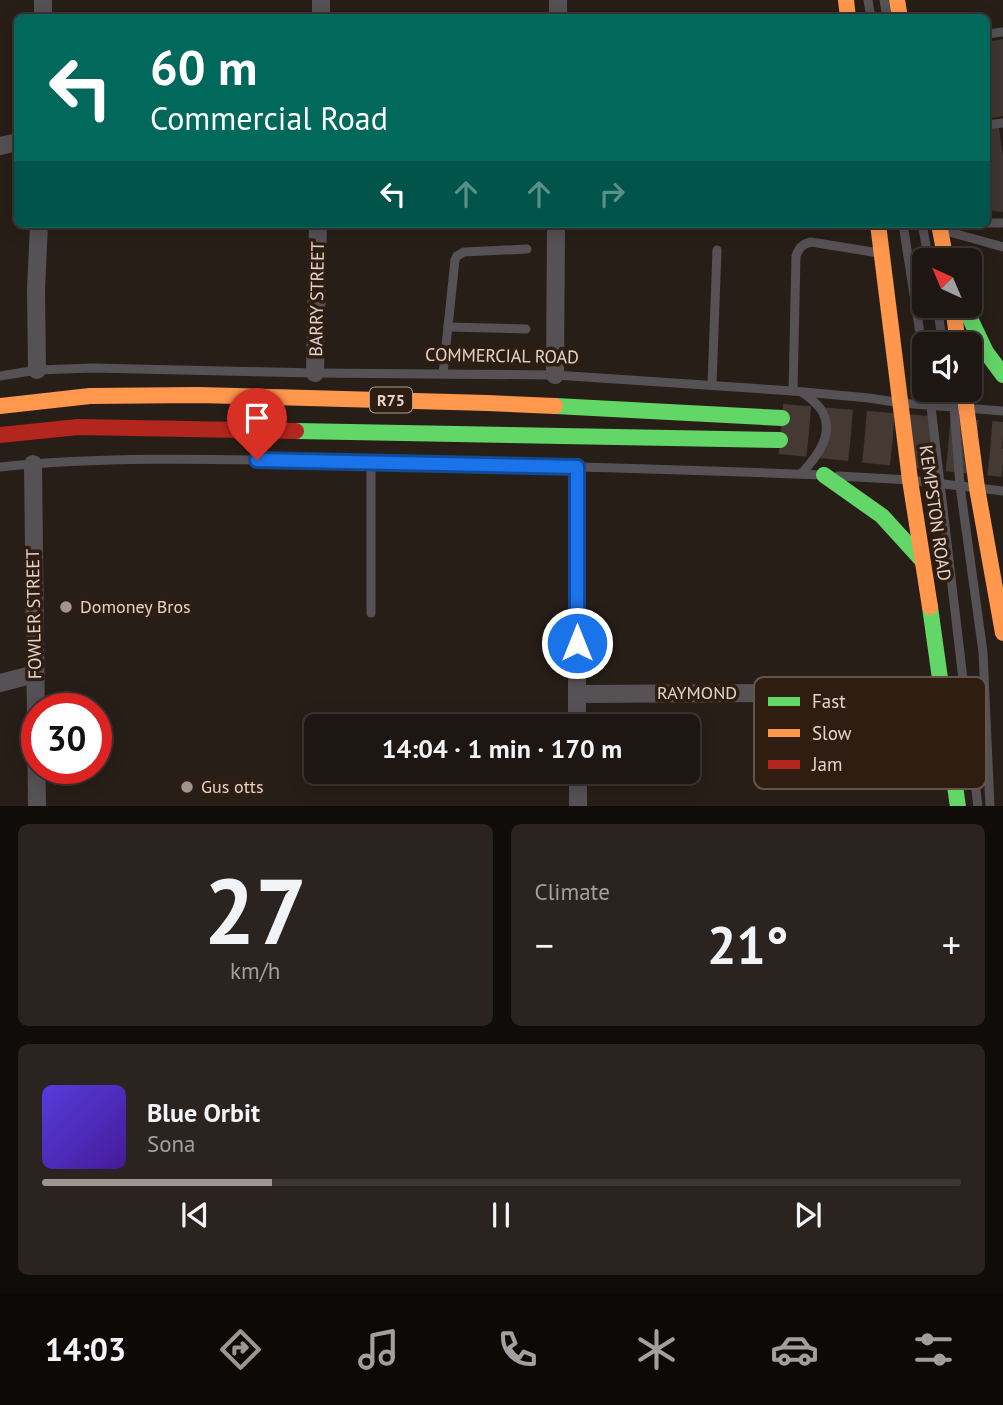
<!DOCTYPE html>
<html lang="en">
<head>
<meta charset="utf-8">
<style>
	body { margin:0; font-family:"PT Sans",sans-serif; background:#2b2320; color:#f1f3f6; height:100vh; display:flex; flex-direction:column; font-size:26px; white-space:nowrap }
	* { box-sizing:border-box; margin:0 }
	p { font-size:23px; color:#a19f9f }
	.icon { flex:none; width:38px; height:38px; fill:none; stroke:currentColor; stroke-width:2; stroke-linecap:round; stroke-linejoin:round }
	.map { position:relative; height:806px; overflow:hidden }
	.side { display:flex; flex-direction:column; gap:18px; padding:18px; background:#100c0a; flex:1 }
	.side>* { flex:none }
	.banner { position:absolute; left:14px; top:14px; width:976px; height:214px; border-radius:10px; box-shadow:0 4px 18px #0003,0 0 0 2px #3c3532; background:#00695c; color:#fff; overflow:hidden }
	.needle { width:46px; rotate:316deg }
	.controls { position:absolute; left:912px; top:248px; display:grid; gap:14px }
	.controls a { display:grid; place-items:center; width:70px; height:70px; border-radius:10px; background:#1e1612; box-shadow:0 4px 18px #0003,0 0 0 2px #3c3532; font-size:35px }
	.speed { position:absolute; left:21px; top:693px; display:flex; gap:14px; font-size:35px; font-weight:700; text-align:center }
	.speed>* { display:grid; place-content:center; width:91px; height:91px; border-radius:50%; background:#1e1612; box-shadow:0 4px 18px #0003,0 0 0 2px #3c3532; line-height:1 }
	.speed .limit { border:10px solid #d22; background:#fff; color:#111 }
	.pin { position:absolute; display:grid; place-items:center; width:60px; height:60px; color:#fff; margin:-72px -30px; border-radius:50% 50% 50% 0; rotate:-45deg; box-shadow:0 0 7px #0007 }
	.pin .icon { rotate:45deg }
	.me { position:absolute; width:77px; margin:-38px; rotate:0deg; stroke-linejoin:round; filter:drop-shadow(0 0 5px #0008) }
	.turn { display:flex; align-items:center; gap:24px; height:147px; padding:0 21px; font-size:32px }
	.turn .icon { width:91px; height:91px; stroke-width:2.5 }
	.turn b { display:block; font-size:49px; line-height:60px }
	.lanes { display:flex; align-items:center; height:66px; padding:0 21px; background:#0003; justify-content:center; gap:35px; direction:ltr }
	.lanes .off { opacity:.35 }
	.big { font-size:52px; font-weight:600; line-height:1.1 }
	.side .tile { flex:1; display:flex; flex-direction:column; justify-content:center; gap:10px; min-width:0; padding:0 24px; border-radius:10px; background:#2b2320 }
	.side .dial { align-items:center; gap:0 }
	.dial b { font-size:91px; line-height:1 }
	.song { display:flex; align-items:center; gap:21px }
	.cover { width:84px; height:84px; border-radius:10px; background:linear-gradient(135deg,hsl(250 70% 55%),hsl(260 70% 35%)) }
	.played { height:7px; border-radius:4px; background:linear-gradient(90deg,#a0948e 25%,#3c3532 25%) }
	.keys { display:flex; justify-content:space-around; direction:ltr }
	.heat { display:flex; justify-content:space-between; align-items:center; font-size:38px; direction:ltr }
	.side .tiles { flex:1; display:grid; gap:18px; grid-template-columns:1fr 1fr }
	.tile:last-child { grid-column:span 2 }
	.trip { position:absolute; left:304px; top:714px; width:396px; height:70px; border-radius:10px; background:#1e1612; box-shadow:0 4px 18px #0003,0 0 0 2px #3c3532; font-weight:600; line-height:70px; text-align:center }
	.dock { display:flex; height:112px; justify-content:space-around; align-items:center; background:#0c0907; color:#a19f9f }
	.dock .icon { width:49px; height:49px }
	.dock .on { color:#a0948e }
	.dock b { font-size:32px; color:#f1f3f6 }
	.map>svg:first-child { display:block }
	.building { fill:#403631 }
	.lines { fill:none; stroke-linecap:round; stroke-linejoin:round }
	.primary-tunnel { stroke:#443933; stroke-width:28; stroke-dasharray:28 14; stroke-linecap:butt }
	.lane { stroke:#555155; stroke-width:9 }
	.street { stroke:#555155; stroke-width:18 }
	.fast { stroke:#63d668; stroke-width:16 }
	.slow { stroke:#ff974d; stroke-width:16 }
	.jam { stroke:#b3261e; stroke-width:16 }
	.route-casing { stroke:#114b97; stroke-width:18 }
	.route { stroke:#1a73e8; stroke-width:12 }
	.poi-dot { fill:#a0948e; stroke:#2f1d11; stroke-width:2.5 }
	.labels { text-anchor:middle; stroke-width:7; stroke-linejoin:round; paint-order:stroke }
	.shield { fill:#2f1d11; stroke:#ac9d95; stroke-width:2 }
	.shield-label { font-size:16px; font-weight:bold; fill:#e1d4cd }
	.street-label { font-size:18px; fill:#e1d4cd; stroke:#2f1d11 }
	.poi-label { font-size:18px; fill:#e1d4cd; stroke:#2f1d11; text-anchor:start }
	.key { fill:#2f1d11; stroke:#645449; stroke-width:2 }
	.key-label { font-size:19px; fill:#e1d4cd }
</style>
</head>
<body>
<div class="map">
<svg width="1003" height="807" viewBox="0 0 1003 807">
	<rect width="100%" height="100%" fill="#281e18"/>
	<g class="building">
		<polygon points="1003,39 1003,116 987,119 987,42"/>
		<polygon points="999,128 1003,157 1003,212 987,210 987,130"/>
	</g>
	<g class="lines">
		<g class="primary-tunnel">
			<polyline points="782,418 1003,436"/>
			<polyline points="780,440 1003,463"/>
		</g>
		<g class="lane">
			<polyline points="868,0 871,18"/>
			<polyline points="884,0 887,18"/>
			<polyline points="987,34 1003,32"/>
			<polyline points="987,125 1003,123"/>
			<polyline points="987,223 1003,223"/>
			<polyline points="903,224 924,359"/>
			<polyline points="922,224 929,261"/>
			<polyline points="942,230 1003,247"/>
			<polyline points="937,306 943,345"/>
			<polyline points="448,327 526,329"/>
			<polyline points="443,374 455,260 457,256 464,252 527,249"/>
			<polyline points="0,376 37,370 93,368 315,373 555,375 793,391 869,398 901,403 1003,411"/>
			<polyline points="712,385 717,250"/>
			<polyline points="929,390 978,807"/>
			<polyline points="951,390 954,407 960,486 983,652 990,807"/>
			<path d="M793,391L796,256C799,248 802,244 811,242L879,253"/>
			<polyline points="371,462 371,613"/>
			<path d="M0,467C119,455 240,460 359,462C514,465 669,469 824,475"/>
			<path d="M801,474C817,457 837,432 820,408C815,402 809,397 803,393"/>
			<polyline points="838,476 910,480 1003,491"/>
		</g>
		<g class="street">
			<polyline points="43,18 43,0"/>
			<polyline points="321,18 321,0"/>
			<polyline points="558,18 558,0"/>
			<polyline points="0,146 18,142"/>
			<polyline points="37,370 36,290 39,224"/>
			<polyline points="315,373 318,224"/>
			<polyline points="555,375 556,224"/>
			<polyline points="33,464 37,807"/>
			<polyline points="577,467 577,726"/>
			<polyline points="0,683 35,674"/>
			<polyline points="577,694 943,692"/>
			<polyline points="578,772 578,807"/>
		</g>
		<g class="fast">
			<polyline points="964,306 986,352 1003,375"/>
			<polyline points="555,406 782,418"/>
			<polyline points="296,431 780,440"/>
			<polyline points="824,475 882,516 922,560"/>
			<polyline points="930,607 958,807"/>
		</g>
		<g class="slow">
			<polyline points="846,0 848,18"/>
			<polyline points="897,0 900,18"/>
			<polyline points="878,224 910,480 930,607"/>
			<polyline points="939,224 946,261"/>
			<polyline points="953,306 958,345"/>
			<polyline points="964,390 977,488 1003,633"/>
			<polyline points="0,406 90,396 198,395 487,403 555,406"/>
		</g>
		<polyline class="jam" points="0,435 78,427 296,431"/>
	</g>
	<g class="lines">
		<defs>
			<polyline id="route" points="257,460 577,467 577,643"/>
		</defs>
		<use href="#route" class="route-casing"/>
		<use href="#route" class="route"/>
	</g>
	<g class="poi-dot">
		<circle cx="66" cy="607" r="7"/>
		<circle cx="187" cy="787" r="7"/>
	</g>
	<g class="labels">
		<rect class="shield" x="370" y="387.5" width="42" height="25" rx="5"/>
		<g class="shield-label">
			<text x="391" y="406">R75</text>
		</g>
		<g class="street-label">
			<text transform="translate(317 299) rotate(-89)" y="6">BARRY STREET</text>
			<text transform="translate(502 356) rotate(1)" y="6">COMMERCIAL ROAD</text>
			<text transform="translate(935 513) rotate(82)" y="6">KEMPSTON ROAD</text>
			<text transform="translate(34 614) rotate(-91)" y="6">FOWLER STREET</text>
			<text x="697" y="699">RAYMOND</text>
		</g>
		<g class="poi-label">
			<text x="80" y="613">Domoney Bros</text>
			<text x="201" y="793">Gus otts</text>
		</g>
	</g>
	<rect x="754" y="677" width="232" height="112" rx="10" class="key"/>
	<rect x="768" y="697" width="32" height="9" fill="#63d668"/>
	<rect x="768" y="729" width="32" height="8" fill="#ff974d"/>
	<rect x="768" y="760" width="32" height="9" fill="#b3261e"/>
	<g class="key-label">
		<text x="812" y="708">Fast</text>
		<text x="812" y="740">Slow</text>
		<text x="812" y="771">Jam</text>
	</g>
</svg>
<div class="controls">
<a><svg class="needle" viewBox="-14 -14 28 28"><path d="M0-13l5 13h-10z" fill="#e53935"/><path d="M0 13l5-13h-10z" fill="#a19f9f"/></svg></a>
<a><svg class="icon" aria-label="sound" viewBox="0 0 24 24"><path d="M4 9h4l5-4v14l-5-4H4zM17 9q2 3 0 6"/></svg></a>
</div>
<div class="speed"><div class="limit">30</div></div>
<div class="pin" style="left:257px;top:460px;background:#d93025"><svg class="icon" aria-label="arrive" viewBox="0 0 24 24"><path d="M6 21V4h12l-3 4 3 4H6"/></svg></div>
<svg class="me" style="left:577px;top:643px" viewBox="-20 -20 40 40"><circle r="17" fill="#1a73e8" stroke="#fff" stroke-width="3"/><path d="M0-11L8 9 0 5-8 9z" fill="#fff"/></svg>
<div class="trip">14:04 · 1 min · 170 m</div>
<div class="banner">
<div class="turn"><svg class="icon" aria-label="left" viewBox="0 0 24 24"><path d="M17 20v-9H6M10 6l-5 5 5 5"/></svg><div><b>60 m</b>Commercial Road</div></div>
<div class="lanes"><svg class="icon" aria-label="left" viewBox="0 0 24 24"><path d="M17 20v-9H6M10 6l-5 5 5 5"/></svg><svg class="icon off" aria-label="ahead" viewBox="0 0 24 24"><path d="M12 20V5M6 11l6-6 6 6"/></svg><svg class="icon off" aria-label="ahead" viewBox="0 0 24 24"><path d="M12 20V5M6 11l6-6 6 6"/></svg><svg class="icon off" aria-label="right" viewBox="0 0 24 24"><path d="M7 20v-9h11M14 6l5 5-5 5"/></svg></div>
</div>
</div>
<section class="side">
<div class="tiles">
<div class="tile dial"><b>27</b><p>km/h</p></div>
<div class="tile"><p>Climate</p>
<div class="heat"><a>−</a><b class="big">21°</b><a>+</a></div>
</div>
<div class="tile">
<div class="song"><i class="cover"></i><div><b>Blue Orbit</b><p>Sona</p></div></div>
<div class="played"></div>
<div class="keys"><svg class="icon" aria-label="previous" viewBox="0 0 24 24"><path d="M18 5L8 12l10 7zM5 5v14"/></svg><svg class="icon" aria-label="pause" viewBox="0 0 24 24"><path d="M8 5v14M16 5v14"/></svg><svg class="icon" aria-label="next" viewBox="0 0 24 24"><path d="M6 5l10 7-10 7zM19 5v14"/></svg></div>
</div>
</div>
</section>
<nav class="dock">
<b>14:03</b>
<svg class="icon on" aria-label="directions" viewBox="0 0 24 24"><path d="M12 3l9 9-9 9-9-9zM9 14v-3h6M13 9l2 2-2 2"/></svg>
<svg class="icon" aria-label="music" viewBox="0 0 24 24"><path d="M9 18V5l10-2v13"/><circle cx="6" cy="18" r="3"/><circle cx="16" cy="16" r="3"/></svg>
<svg class="icon" aria-label="phone" viewBox="0 0 24 24"><path d="M5 4h4l2 5-3 2q2 4 5 5l2-3 5 2v4C11 20 4 13 5 4z"/></svg>
<svg class="icon" aria-label="climate" viewBox="0 0 24 24"><path d="M12 3v18M4 7l16 10M4 17L20 7"/></svg>
<svg class="icon" aria-label="car" viewBox="0 0 24 24"><path d="M5 17H2v-5l4-1 3-4h7l3 4 3 1v5h-3M9 17h6M6 11h13"/><circle cx="7" cy="17" r="2"/><circle cx="17" cy="17" r="2"/></svg>
<svg class="icon" aria-label="filters" viewBox="0 0 24 24"><path d="M4 7h16M4 17h16"/><circle cx="9" cy="7" r="2"/><circle cx="15" cy="17" r="2"/></svg>
</nav>
</body>
</html>
